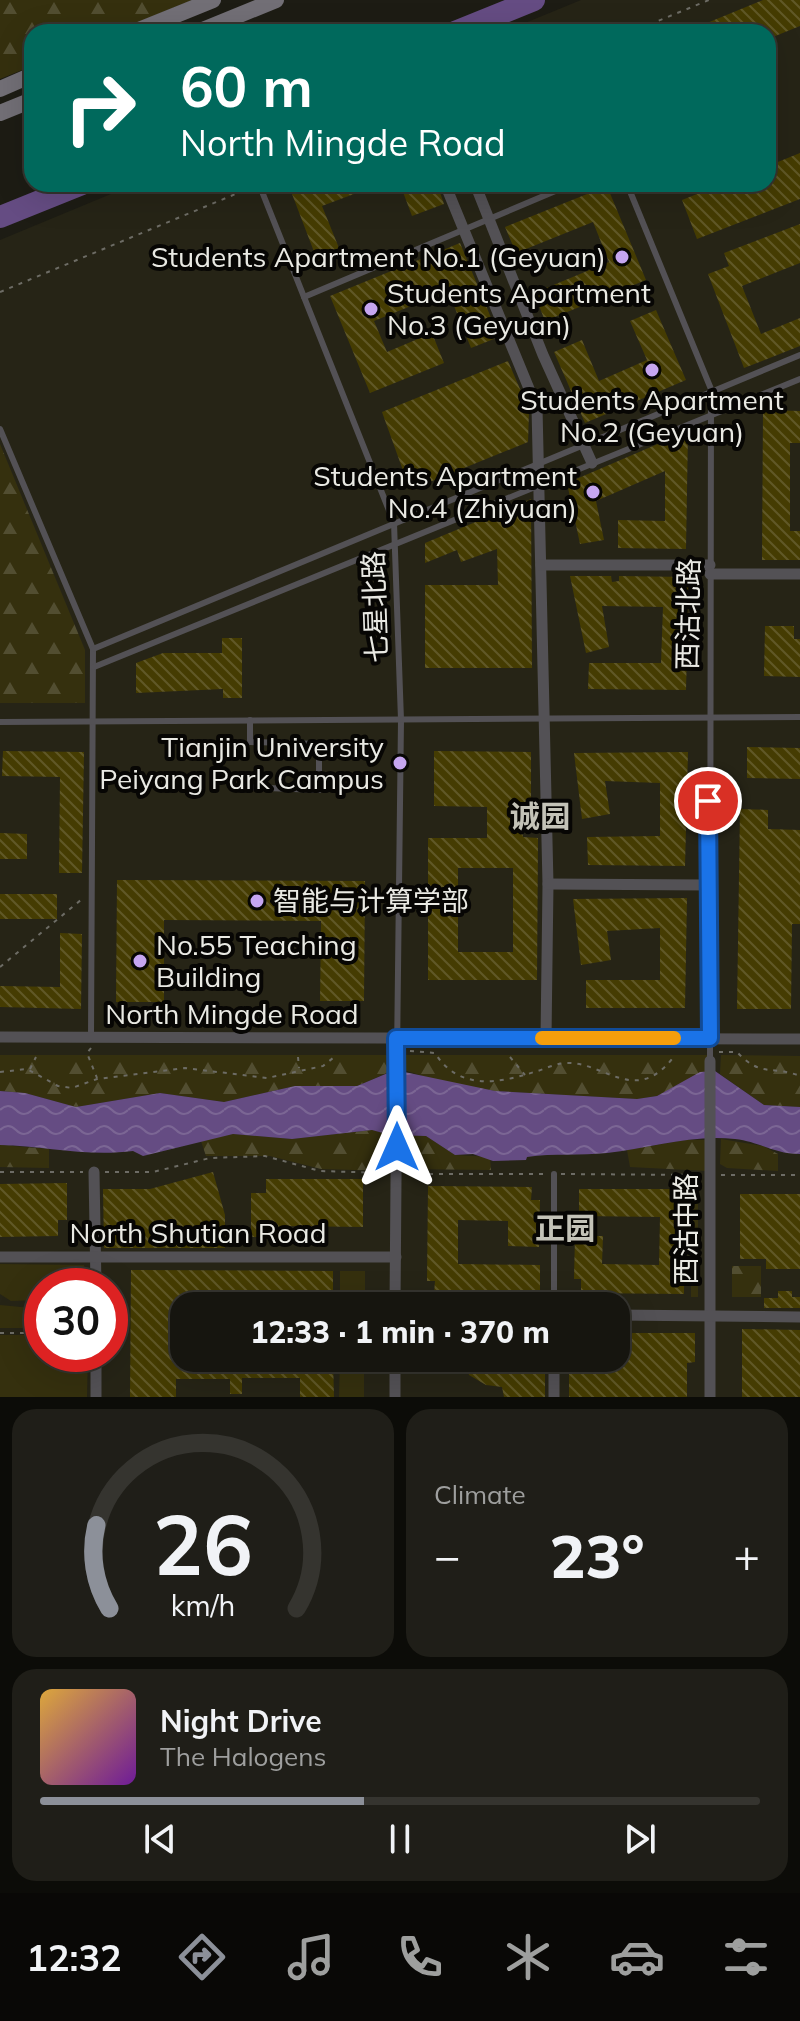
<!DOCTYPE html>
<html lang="en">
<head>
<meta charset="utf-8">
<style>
	body { margin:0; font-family:Mulish,"Noto Sans SC",sans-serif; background:#1f1e18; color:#f1f3f6; height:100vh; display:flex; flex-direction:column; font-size:30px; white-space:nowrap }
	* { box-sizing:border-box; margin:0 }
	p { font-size:26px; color:#9e9f9e }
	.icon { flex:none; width:44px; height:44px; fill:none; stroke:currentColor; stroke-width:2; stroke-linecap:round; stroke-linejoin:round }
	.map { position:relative; height:1397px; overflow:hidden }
	.side { display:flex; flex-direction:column; gap:12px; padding:12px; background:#0c0c08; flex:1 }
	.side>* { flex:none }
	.guide { position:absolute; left:24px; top:24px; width:752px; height:168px; border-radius:24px; box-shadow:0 8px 32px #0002,0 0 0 2px #35342f; background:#00695c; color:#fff; overflow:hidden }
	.speed { position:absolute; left:24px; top:1268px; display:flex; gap:16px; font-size:40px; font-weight:700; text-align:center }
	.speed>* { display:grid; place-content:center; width:104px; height:104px; border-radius:50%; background:#16150f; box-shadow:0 8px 32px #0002,0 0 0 2px #35342f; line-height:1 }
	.speed .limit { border:12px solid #d22; background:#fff; color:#111 }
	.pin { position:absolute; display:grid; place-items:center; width:68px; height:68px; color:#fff; margin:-34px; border:4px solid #fff; border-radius:50%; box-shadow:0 2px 8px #0007 }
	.me { position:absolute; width:88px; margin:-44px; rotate:0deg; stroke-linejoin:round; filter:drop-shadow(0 0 6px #0008) }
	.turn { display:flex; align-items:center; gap:28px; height:168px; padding:0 24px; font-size:36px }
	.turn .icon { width:104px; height:104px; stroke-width:2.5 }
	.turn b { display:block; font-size:56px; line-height:68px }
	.big { font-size:60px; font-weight:800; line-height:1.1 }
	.side .widget { flex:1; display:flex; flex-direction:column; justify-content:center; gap:12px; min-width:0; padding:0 28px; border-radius:24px; background:#1f1e18 }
	.side .dial { align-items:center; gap:0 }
	.dial svg { height:208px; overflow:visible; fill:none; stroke:#35342f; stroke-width:7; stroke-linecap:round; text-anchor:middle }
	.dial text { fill:#f1f3f6; stroke:none }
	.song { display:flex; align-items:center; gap:24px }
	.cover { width:96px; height:96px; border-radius:12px; background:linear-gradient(135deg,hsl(40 70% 55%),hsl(280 70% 35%)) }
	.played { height:8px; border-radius:4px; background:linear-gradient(90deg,#8c9099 45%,#35342f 45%) }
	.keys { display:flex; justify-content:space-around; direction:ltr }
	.heat { display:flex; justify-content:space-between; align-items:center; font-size:44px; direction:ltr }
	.side .tiles { flex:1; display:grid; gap:12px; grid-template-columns:1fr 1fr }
	.widget:last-child { grid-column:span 2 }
	.trip { position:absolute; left:170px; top:1292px; width:460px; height:80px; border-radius:24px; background:#16150f; box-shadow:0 8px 32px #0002,0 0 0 2px #35342f; font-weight:800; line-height:80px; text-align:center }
	.tabs { display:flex; height:128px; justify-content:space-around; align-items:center; background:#090806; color:#9e9f9e }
	.tabs .icon { width:56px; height:56px }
	.tabs .on { color:#8c9099 }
	.tabs b { font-size:36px; color:#f1f3f6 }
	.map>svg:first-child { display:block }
	.built { fill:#262416; fill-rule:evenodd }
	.grass { fill:#35300e }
	.forest { fill:url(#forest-firs) }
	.water { fill:url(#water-waves) }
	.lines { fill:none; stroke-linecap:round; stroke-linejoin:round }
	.river { stroke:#654c83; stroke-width:22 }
	.building { fill:url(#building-back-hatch); fill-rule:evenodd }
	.path { stroke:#6d6c65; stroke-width:2; stroke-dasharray:4 6; stroke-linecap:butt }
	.lane { stroke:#535155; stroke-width:6 }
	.street { stroke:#535155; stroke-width:11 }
	.secondary { stroke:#726f76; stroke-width:16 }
	.route-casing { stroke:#114b97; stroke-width:20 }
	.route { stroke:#1a73e8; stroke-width:14 }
	.slow { stroke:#f59e0b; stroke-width:14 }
	.poi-dot { fill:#c6a6f0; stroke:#070604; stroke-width:3 }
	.labels { text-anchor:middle; stroke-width:8; stroke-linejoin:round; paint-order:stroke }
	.poi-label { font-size:28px; fill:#e9e9e3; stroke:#070604; text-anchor:end }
	.street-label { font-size:28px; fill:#e9e9e3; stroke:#070604 }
	.neighbourhood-label { font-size:30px; font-weight:bold; fill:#c4c3b8; stroke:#070604 }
</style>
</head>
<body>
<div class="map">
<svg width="800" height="1397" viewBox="0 0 800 1397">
	<defs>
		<pattern id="forest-firs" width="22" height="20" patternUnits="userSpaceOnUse" patternTransform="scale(2)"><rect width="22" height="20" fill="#35300e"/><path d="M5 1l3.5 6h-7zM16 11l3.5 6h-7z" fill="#524e31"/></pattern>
		<pattern id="water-waves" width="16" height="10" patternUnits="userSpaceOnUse" patternTransform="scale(2)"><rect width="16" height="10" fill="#654c83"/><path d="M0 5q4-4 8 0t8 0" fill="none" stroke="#7b6694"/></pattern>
		<pattern id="building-back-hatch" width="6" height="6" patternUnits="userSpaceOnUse" patternTransform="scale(2)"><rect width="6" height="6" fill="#453c02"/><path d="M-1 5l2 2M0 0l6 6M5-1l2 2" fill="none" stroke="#605827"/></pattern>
	</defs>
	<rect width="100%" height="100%" fill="#1d1c14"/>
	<path class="built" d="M581,0H800V1397H0V240L135,184H768V32H503ZM42,1286H110V1354H42ZM184,1306H616V1358H184Z"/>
	<g class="grass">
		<polygon points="691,1189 698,1191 698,1297 691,1297"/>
		<polygon points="0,1264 84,1265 88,1286 42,1286 42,1300 11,1301 0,1294"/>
		<rect x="340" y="1271" width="25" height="35"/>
		<polygon points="0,1305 42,1309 42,1328 0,1328"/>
		<polygon points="0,1335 42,1335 42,1354 88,1354 87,1397 0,1397"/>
		<polygon points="340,1358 364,1358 364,1397 339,1397"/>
	</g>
	<g class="forest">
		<polygon points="0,0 192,0 114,32 32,32 32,66 0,79"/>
		<polygon points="0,444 85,650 85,703 0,703"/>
		<polygon points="0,1055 390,1055 389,1072 357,1086 295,1086 224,1102 160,1093 76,1107 25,1093 0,1091"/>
		<polygon points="404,1055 707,1055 707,1072 657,1096 637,1099 495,1091 449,1084 404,1070"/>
		<polygon points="721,1055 800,1056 800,1107 764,1105 720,1074"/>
		<polygon points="372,1130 390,1135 390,1171 321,1169 270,1156 206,1156 201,1141 233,1134 292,1139"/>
		<polygon points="403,1134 426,1136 455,1155 490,1157 491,1170 403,1169"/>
		<polygon points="721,1139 763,1146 778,1154 778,1171 727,1168 720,1164"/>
		<polygon points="686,1140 708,1140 708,1171 630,1167 627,1150"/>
		<polygon points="0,1145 49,1149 49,1168 0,1167"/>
		<rect x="732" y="1266" width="29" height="31"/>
	</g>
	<path class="water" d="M395,1070L495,1091L637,1099L657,1096L700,1072L715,1071L764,1105L800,1107V1154C773,1154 761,1142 735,1139C693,1134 649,1148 607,1153C580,1156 554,1153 527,1157L526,1160L493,1161L473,1154L455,1155L426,1136L390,1135L372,1130L292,1139L233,1134L143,1156L133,1151C87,1157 45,1146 0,1145V1091L25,1093L76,1107L160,1093L224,1102L295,1086H357Z"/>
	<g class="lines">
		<g class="river">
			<polyline points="455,32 534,0"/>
			<polyline points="0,217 82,184"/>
		</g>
	</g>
	<g class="building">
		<polygon points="763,0 800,0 800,26 768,39 768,32 685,32"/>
		<polygon points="800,153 800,199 697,239 682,200 722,184 768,184 768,166"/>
		<polygon points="318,184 378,185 322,206 339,248 316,257 292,194"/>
		<polygon points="400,184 437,184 444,204 412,216"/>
		<polygon points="607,186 646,280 545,321 534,293 609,262 593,222 516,253 505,227"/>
		<polygon points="800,224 800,263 742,286 761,334 800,318 800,346 744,368 708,274 729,266 724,253"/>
		<polygon points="460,243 499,337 471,348 448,291 374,321 387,352 432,333 444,363 370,393 330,296"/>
		<polygon points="656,310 686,380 585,423 554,352 582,340 599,381 647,360 630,321"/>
		<polygon points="508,361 529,410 528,442 410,490 382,412"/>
		<polygon points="763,410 800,411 800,443 790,443 790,531 800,531 800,560 762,560"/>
		<polygon points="688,431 686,549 618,548 618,520 665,521 665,471 596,501 604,540 580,544 567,483"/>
		<polygon points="531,499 532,668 425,668 425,585 498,585 497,549 461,562 457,550 425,563 425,543"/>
		<polygon points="570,576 611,576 612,582 619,581 619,576 689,577 686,690 588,689 589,663 661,663 663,607 602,606 609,647 586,653"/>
		<polygon points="765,626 794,626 794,639 800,639 800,677 764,676"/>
		<polygon points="222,638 242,638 242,698 223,698 223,689 136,693 136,663 163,653 222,653"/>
		<polygon points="747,747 800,748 800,779 747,778"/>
		<polygon points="3,751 84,752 82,873 59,873 60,777 2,776"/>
		<path d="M434,751L531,752V805H526V829L522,830L523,837L538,838L537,980H428V838H487V807L434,806ZM458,868H513V952H458Z"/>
		<polygon points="688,752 685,866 588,865 587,837 660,836 660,783 605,781 610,814 582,819 574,753"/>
		<polygon points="740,809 768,810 768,829 800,830 800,924 792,924 791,1009 737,1009"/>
		<polygon points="0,833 27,834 27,859 0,859"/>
		<polygon points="117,880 365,881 364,1001 320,1001 321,921 164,920 164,1002 116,1002"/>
		<rect x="0" y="894" width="57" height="25"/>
		<polygon points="687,898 685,1008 586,1008 586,980 660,980 660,928 607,931 611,960 581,965 573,899"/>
		<polygon points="60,933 82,934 81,1009 0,1007 0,986 60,987"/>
		<polygon points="213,1172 225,1215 225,1248 104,1248 103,1189 150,1189"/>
		<polygon points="266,1179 363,1179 363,1227 282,1226 282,1237 251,1237 251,1193 266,1193"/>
		<polygon points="67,1183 67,1220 58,1220 58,1236 0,1237 0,1184"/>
		<polygon points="428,1186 532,1187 531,1200 540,1200 539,1247 508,1246 508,1221 458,1220 458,1264 540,1265 540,1295 434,1294 435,1281 427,1281"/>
		<polygon points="579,1189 677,1189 677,1200 685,1200 684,1294 581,1293 581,1279 574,1279 575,1236 603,1236 602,1264 659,1265 660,1217 579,1216"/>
		<polygon points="740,1194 800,1194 800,1269 766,1269 766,1259 740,1259"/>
		<polygon points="131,1270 333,1271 333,1306 184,1306 184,1358 333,1358 334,1397 300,1397 300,1378 242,1378 242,1394 230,1394 230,1379 176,1379 176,1397 130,1397"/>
		<polygon points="778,1291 792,1291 792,1297 800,1297 800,1308 764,1308 764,1298 778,1298"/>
		<polygon points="742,1329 800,1330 800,1397 742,1397"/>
		<polygon points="616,1333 695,1333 695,1362 687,1363 687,1397 569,1397 569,1358 616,1358"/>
		<polygon points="465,1358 545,1358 545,1397 504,1397 502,1387 486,1385 469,1375"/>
	</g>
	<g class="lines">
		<g class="path">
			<polyline points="631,32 709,0"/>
			<polyline points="0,292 250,188"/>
			<polyline points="0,967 82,899"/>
			<polyline points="91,1048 87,1053 97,1078"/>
			<path d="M410,1051L435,1053C458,1090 497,1084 534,1072C546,1069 557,1062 570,1063C605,1064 636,1104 672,1059"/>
			<path d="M719,1052H737C761,1078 772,1065 800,1076"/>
			<polyline points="298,1057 299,1068"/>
			<polyline points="510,1057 525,1075"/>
			<polyline points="30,1069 36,1057"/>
			<polyline points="0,1072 27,1069 58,1086 72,1088 97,1079 185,1068 267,1078 323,1066 333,1058"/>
			<polyline points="0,1172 83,1172"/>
			<polyline points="105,1172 153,1172 210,1158 265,1156 320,1171 383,1173"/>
			<polyline points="409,1174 543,1174"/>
			<polyline points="561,1174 699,1175"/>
			<polyline points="721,1175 800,1175"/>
			<polyline points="0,1333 42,1333"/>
		</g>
		<g class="lane">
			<polyline points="259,184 394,523 401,720 397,1055"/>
			<polyline points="627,184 711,389 710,1061"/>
			<polyline points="304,297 572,184"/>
			<polyline points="0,429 93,649 91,1038"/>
			<polyline points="93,649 800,355"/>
			<polyline points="94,667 800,379"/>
			<polyline points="0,722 800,717"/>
			<polyline points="240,787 319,790 319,744 250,742 250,720"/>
			<polyline points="554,1306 554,1174"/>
		</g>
		<g class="street">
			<polyline points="445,184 537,408 548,884 546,1038"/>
			<polyline points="475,184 543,355 592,463"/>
			<polyline points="541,565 710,565"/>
			<polyline points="710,574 800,574"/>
			<polyline points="548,884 708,885"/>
			<polyline points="0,1037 800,1039"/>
			<polyline points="710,1061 710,1397"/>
			<polyline points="94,1172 96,1286"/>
			<polyline points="0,1257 396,1257"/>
			<polyline points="395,1306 397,1055"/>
			<polyline points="616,1315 800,1317"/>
			<polyline points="554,1358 554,1397"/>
			<polyline points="96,1397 96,1354"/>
			<polyline points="395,1397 395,1358"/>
		</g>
		<g class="secondary">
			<polyline points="134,32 213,0"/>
			<polyline points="198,32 276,0"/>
			<polyline points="0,89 32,75"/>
			<polyline points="0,113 32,100"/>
		</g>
	</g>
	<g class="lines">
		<defs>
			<polyline id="route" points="397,1147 396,1038 710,1038 708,801"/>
		</defs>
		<use href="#route" class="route-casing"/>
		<use href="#route" class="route"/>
		<polyline class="slow" points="542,1038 674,1038"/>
	</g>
	<g class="poi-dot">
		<circle cx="622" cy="257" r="8"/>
		<circle cx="371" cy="309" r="8"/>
		<circle cx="652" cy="370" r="8"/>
		<circle cx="593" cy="492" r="8"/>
		<circle cx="400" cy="763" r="8"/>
		<circle cx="257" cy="901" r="8"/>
		<circle cx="140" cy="961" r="8"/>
	</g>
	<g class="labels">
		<g class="poi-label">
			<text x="606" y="267">Students Apartment No.1 (Geyuan)</text>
			<text x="387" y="303" text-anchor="start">Students Apartment<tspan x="387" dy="32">No.3 (Geyuan)</tspan></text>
			<text x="652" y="410" text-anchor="middle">Students Apartment<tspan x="652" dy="32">No.2 (Geyuan)</tspan></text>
			<text x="577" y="486">Students Apartment<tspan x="577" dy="32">No.4 (Zhiyuan)</tspan></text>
			<text x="384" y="757">Tianjin University<tspan x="384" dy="32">Peiyang Park Campus</tspan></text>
			<text x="273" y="911" text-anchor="start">智能与计算学部</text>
			<text x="156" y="955" text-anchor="start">No.55 Teaching<tspan x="156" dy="32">Building</tspan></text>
		</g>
		<g class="street-label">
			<text transform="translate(375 607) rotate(-92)" y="10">七星北路</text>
			<text transform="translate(688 614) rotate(-89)" y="10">西沽北路</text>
			<text x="232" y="1024">North Mingde Road</text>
			<text transform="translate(686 1229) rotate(-90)" y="10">西沽中路</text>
			<text x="198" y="1243">North Shutian Road</text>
		</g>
		<g class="neighbourhood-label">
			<text x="540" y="827">诚园</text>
			<text x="565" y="1239">正园</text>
		</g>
	</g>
</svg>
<div class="speed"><div class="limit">30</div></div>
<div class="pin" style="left:708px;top:801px;background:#d93025"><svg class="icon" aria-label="arrive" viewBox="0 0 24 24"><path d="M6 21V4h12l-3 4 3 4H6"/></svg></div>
<svg class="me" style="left:397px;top:1147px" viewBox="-20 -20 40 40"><path d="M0-17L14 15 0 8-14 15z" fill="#1a73e8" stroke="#fff" stroke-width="4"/></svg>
<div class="trip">12:33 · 1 min · 370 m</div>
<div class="guide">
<div class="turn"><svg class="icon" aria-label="right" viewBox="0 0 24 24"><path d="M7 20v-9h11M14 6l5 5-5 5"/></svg><div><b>60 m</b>North Mingde Road</div></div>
</div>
</div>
<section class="side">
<div class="tiles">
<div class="widget dial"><svg viewBox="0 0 100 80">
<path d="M14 69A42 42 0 1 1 86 69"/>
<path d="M14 69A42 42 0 0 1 9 37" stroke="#8c9099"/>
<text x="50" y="56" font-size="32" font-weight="700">26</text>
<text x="50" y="72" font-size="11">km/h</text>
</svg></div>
<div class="widget"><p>Climate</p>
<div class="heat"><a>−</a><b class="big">23°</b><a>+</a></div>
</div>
<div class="widget">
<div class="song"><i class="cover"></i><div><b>Night Drive</b><p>The Halogens</p></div></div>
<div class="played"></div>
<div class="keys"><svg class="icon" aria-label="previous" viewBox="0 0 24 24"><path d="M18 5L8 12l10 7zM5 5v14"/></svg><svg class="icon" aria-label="pause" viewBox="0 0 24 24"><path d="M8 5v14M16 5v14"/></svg><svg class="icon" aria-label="next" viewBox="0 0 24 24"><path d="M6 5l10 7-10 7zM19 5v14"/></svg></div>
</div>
</div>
</section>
<nav class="tabs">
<b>12:32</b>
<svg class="icon on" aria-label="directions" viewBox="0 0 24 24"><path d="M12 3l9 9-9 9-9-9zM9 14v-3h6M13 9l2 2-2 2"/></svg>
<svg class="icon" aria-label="music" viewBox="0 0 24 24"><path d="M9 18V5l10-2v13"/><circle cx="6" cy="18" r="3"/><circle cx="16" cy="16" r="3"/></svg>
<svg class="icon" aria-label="phone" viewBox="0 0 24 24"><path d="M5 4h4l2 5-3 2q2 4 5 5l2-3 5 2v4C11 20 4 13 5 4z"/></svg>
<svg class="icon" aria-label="climate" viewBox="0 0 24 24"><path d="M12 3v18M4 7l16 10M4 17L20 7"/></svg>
<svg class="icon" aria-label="car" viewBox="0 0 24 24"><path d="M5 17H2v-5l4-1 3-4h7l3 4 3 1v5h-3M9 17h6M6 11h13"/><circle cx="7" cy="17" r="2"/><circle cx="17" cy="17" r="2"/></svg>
<svg class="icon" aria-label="filters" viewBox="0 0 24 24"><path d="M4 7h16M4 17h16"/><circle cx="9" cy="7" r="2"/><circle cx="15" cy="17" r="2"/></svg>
</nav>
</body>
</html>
